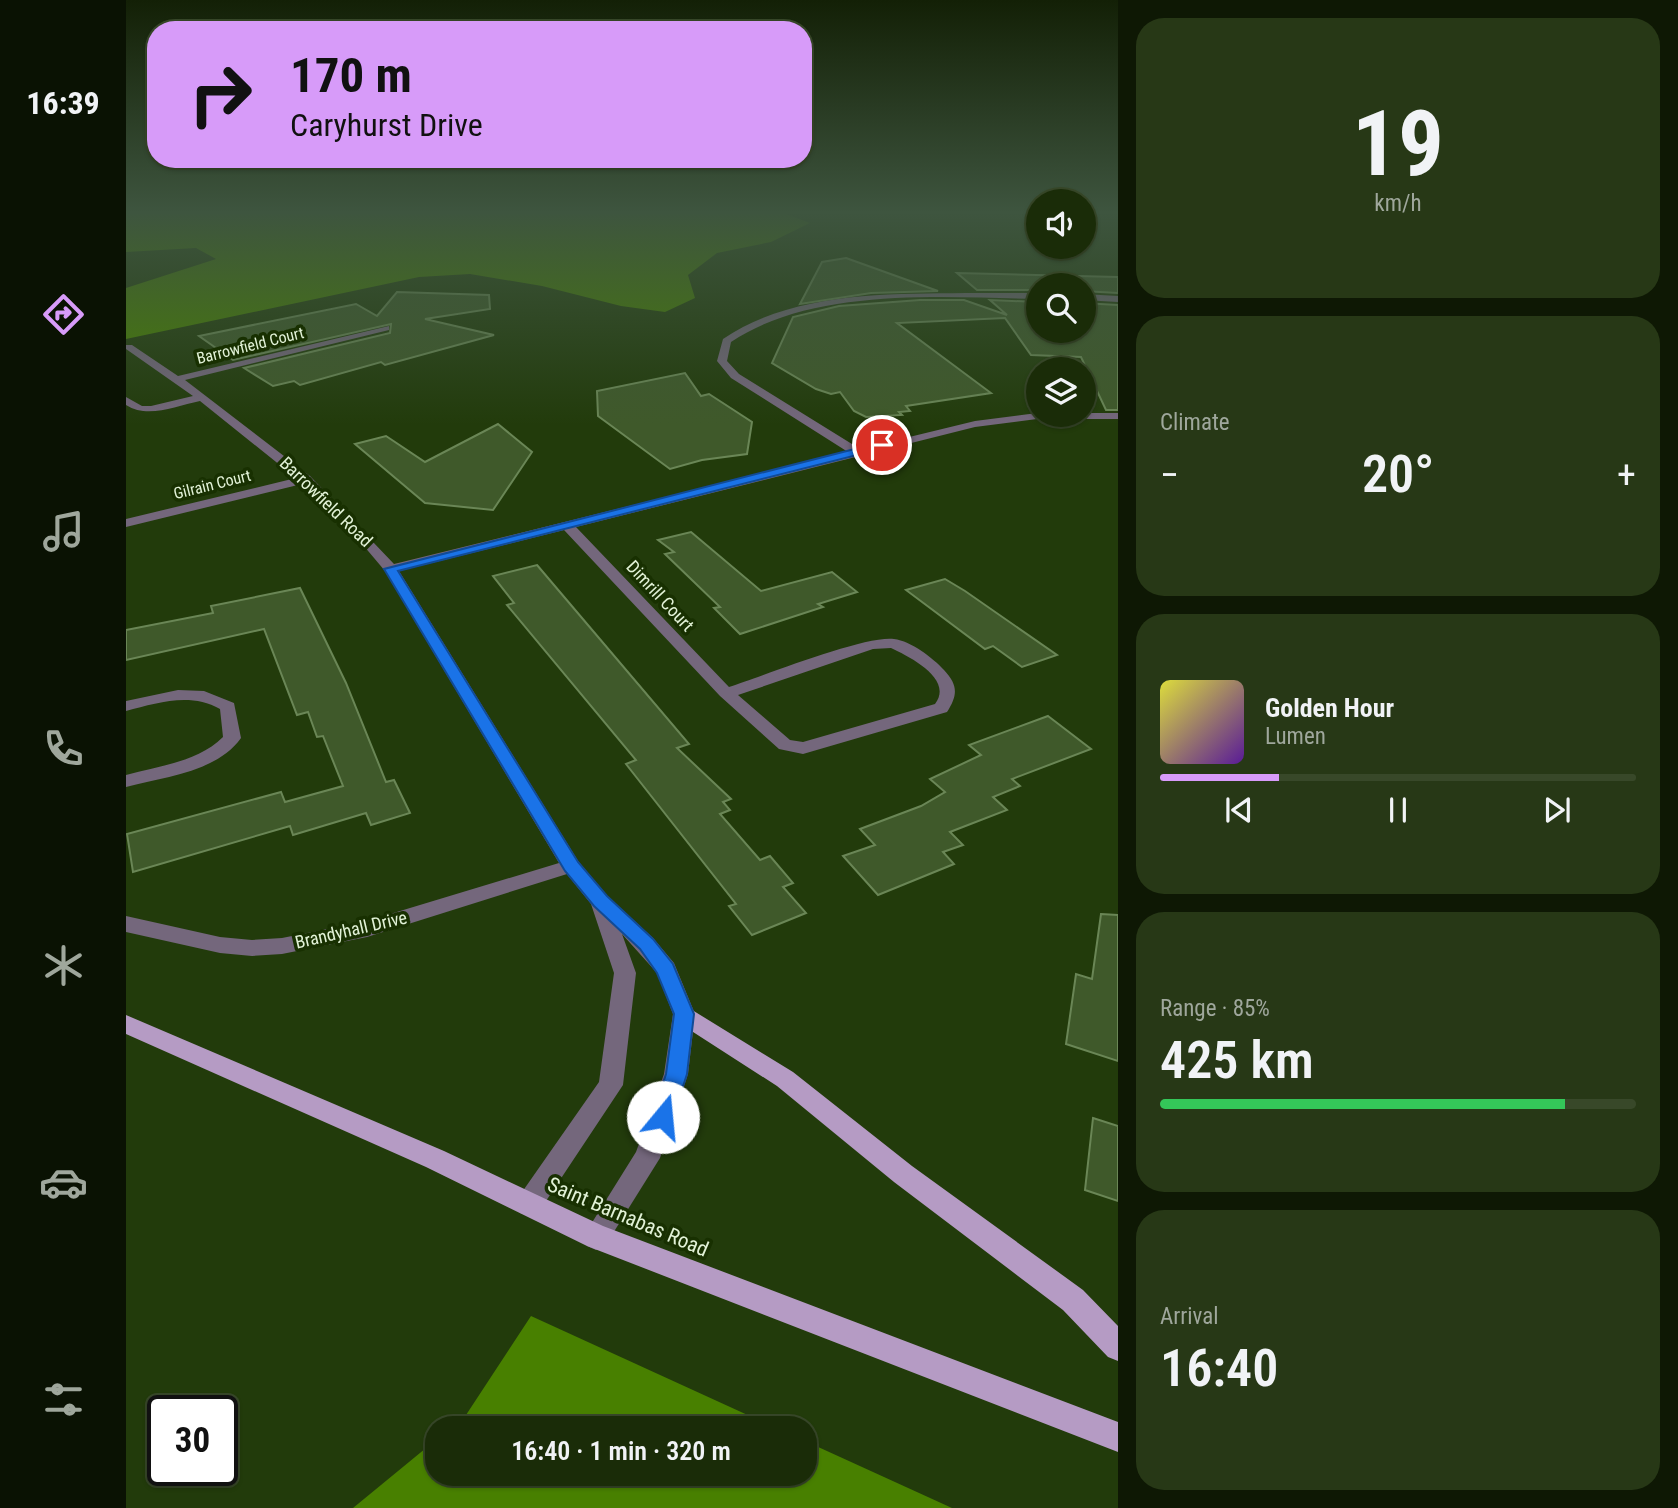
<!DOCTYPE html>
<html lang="en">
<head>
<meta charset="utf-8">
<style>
	body { margin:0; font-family:"Roboto Condensed",sans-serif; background:#273816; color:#f1f3f6; height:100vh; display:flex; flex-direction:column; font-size:26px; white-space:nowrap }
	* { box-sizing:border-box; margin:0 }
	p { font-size:23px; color:#9fa79c }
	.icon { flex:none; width:38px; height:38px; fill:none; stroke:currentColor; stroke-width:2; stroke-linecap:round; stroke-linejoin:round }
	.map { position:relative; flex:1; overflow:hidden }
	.sheet { display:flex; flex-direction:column; gap:18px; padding:18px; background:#0e1804; width:560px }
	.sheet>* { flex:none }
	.hud { position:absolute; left:21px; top:21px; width:665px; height:147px; border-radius:28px; box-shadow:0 2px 5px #0004,0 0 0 2px #384829; background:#d79bf9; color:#111; overflow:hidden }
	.controls { position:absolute; left:900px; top:189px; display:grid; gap:14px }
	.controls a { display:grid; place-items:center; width:70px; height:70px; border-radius:50%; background:#1a2c08; box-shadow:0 2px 5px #0004,0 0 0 2px #384829; font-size:35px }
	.speed { position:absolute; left:21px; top:1395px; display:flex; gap:14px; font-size:35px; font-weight:700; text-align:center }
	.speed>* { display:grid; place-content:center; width:91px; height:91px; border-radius:50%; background:#1a2c08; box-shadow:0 2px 5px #0004,0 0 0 2px #384829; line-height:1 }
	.speed .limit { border:4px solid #111; border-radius:10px; background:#fff; color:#111 }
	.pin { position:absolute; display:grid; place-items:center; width:60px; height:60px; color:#fff; margin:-30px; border:4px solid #fff; border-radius:50%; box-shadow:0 2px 7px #0007 }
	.me { position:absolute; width:77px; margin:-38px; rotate:17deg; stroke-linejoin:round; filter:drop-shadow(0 0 5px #0008) }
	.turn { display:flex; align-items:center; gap:24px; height:147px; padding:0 28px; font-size:32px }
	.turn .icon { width:91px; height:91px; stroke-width:2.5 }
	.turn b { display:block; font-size:49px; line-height:60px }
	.big { font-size:52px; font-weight:600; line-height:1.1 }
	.sheet .card { flex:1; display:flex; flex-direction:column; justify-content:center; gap:10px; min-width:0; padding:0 24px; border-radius:28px; background:#273816 }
	.sheet .dial { align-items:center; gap:0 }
	.dial b { font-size:91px; line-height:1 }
	.song { display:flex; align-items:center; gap:21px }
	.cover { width:84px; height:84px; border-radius:10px; background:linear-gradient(135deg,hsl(60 70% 55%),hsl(270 70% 35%)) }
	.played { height:7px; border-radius:4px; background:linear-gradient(90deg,#d79bf9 25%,#384829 25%) }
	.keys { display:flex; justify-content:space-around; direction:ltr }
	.heat { display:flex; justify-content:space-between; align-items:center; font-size:38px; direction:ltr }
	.charge { height:10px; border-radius:5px; background:linear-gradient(90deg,#34c759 85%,#384829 0) }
	.trip { position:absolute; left:299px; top:1416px; width:392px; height:70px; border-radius:28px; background:#1a2c08; box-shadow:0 2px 5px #0004,0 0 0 2px #384829; font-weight:600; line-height:70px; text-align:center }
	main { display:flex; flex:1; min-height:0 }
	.tabs { display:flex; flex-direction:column; width:126px; justify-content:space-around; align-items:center; background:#0a1203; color:#9fa79c }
	.tabs .icon { width:49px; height:49px }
	.tabs .on { color:#d79bf9 }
	.tabs b { font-size:32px; color:#f1f3f6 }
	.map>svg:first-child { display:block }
	.forest { fill:#488000 }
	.building { fill:#3f592a; stroke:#6a8656; stroke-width:2 }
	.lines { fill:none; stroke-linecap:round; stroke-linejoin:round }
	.minor { fill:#74677c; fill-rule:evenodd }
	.major { fill:#b59bc4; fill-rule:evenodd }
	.route { fill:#1a73e8; stroke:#114b97; stroke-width:2 }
	.labels { text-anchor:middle; stroke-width:7; stroke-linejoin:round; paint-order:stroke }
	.far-street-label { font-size:16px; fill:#e2f2d7; stroke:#183001 }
	.street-label { font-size:18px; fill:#e2f2d7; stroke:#183001 }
	.near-street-label { font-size:21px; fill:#e2f2d7; stroke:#183001 }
</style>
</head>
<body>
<main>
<nav class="tabs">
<b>16:39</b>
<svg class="icon on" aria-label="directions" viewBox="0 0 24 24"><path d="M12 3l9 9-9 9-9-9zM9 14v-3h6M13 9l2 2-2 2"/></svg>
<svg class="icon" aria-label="music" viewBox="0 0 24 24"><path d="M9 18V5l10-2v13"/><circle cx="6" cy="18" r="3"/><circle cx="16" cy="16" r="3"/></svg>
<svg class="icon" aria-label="phone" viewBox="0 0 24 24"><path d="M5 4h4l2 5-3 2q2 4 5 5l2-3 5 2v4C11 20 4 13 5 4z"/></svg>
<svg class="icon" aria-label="climate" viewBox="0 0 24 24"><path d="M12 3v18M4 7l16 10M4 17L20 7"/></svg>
<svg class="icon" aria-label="car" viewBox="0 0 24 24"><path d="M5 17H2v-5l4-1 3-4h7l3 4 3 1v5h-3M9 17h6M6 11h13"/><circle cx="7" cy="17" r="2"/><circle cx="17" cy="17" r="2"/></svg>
<svg class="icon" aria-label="filters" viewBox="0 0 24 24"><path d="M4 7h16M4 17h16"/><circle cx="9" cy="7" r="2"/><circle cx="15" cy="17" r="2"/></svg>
</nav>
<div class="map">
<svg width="992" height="1508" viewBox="0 0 992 1508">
	<rect width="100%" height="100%" fill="#223b0b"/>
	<g class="forest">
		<polygon points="0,214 660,214 684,223 645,242 591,253 562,275 569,298 539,312 495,306 416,286 344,274 293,277 0,339 0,288 90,259 70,248 0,252"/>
		<polygon points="405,1316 650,1428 324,1428 340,1415"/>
		<polygon points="311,1439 312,1474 679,1474 679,1441 826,1508 227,1508"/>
	</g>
	<g class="building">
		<polygon points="720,258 812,291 745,293 674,304 696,262"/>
		<polygon points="831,273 992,277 992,293 957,291 957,285 912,285 912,290 851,290"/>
		<polygon points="271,292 363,295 364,309 299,319 368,335 259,365 255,362 174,385 168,381 147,386 118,368 264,333 265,324 107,360 73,336 230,304 251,316"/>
		<polygon points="794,300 838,300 881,315 864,300 912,302 912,331 957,331 957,303 992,305 992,410 980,410 955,357 905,355 879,318 771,323 865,393 780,406 784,411 773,412 776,415 740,417 728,411 714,392 705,394 690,389 646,363 667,317 713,306"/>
		<polygon points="559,373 575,396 583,394 626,422 621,454 576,460 544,469 472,416 471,391"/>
		<polygon points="372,424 406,452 367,510 299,503 229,444 260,436 299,462"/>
		<polygon points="565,532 635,591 706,572 731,592 692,604 697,607 614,634 588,608 594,607 539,554 548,552 532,540"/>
		<polygon points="411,565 563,744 551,748 605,799 597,802 604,810 594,814 634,860 644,856 667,883 657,887 680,913 626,935 603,906 610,904 500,764 510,760 381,605 388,603 367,576"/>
		<polygon points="819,579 839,591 931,655 896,667 867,646 859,649 780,590"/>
		<polygon points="174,588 220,683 260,782 268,780 284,813 245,825 240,813 167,835 164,826 7,872 1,834 155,792 159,802 217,786 197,736 191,737 182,712 171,715 138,629 0,660 0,630 87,613 85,606"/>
		<polygon points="922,716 965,749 886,779 894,786 867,797 881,810 824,832 837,845 817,852 828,864 752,895 717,856 749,845 734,829 795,806 819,792 804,779 855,755 843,745"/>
		<polygon points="975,914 992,915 992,1061 940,1044 950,974 966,979"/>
		<polygon points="967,1118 992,1126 992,1201 959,1190"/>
	</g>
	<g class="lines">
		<g class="minor">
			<path d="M840,293H912V299C816,297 687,287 605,342L601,361L613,374L734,449L849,421L911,413H992V419H911L849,427L450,527L603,687C637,676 739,635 768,639C785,641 807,658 818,670C832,685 832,695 821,712L677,754L653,749L594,696L438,530L273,571L452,861L481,896L527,938L548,963L569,1014L562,1074L534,1158L479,1246L470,1250L461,1246L457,1237L510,1152L538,1074L547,1014L531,973L496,934L510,973L497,1085L412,1213L403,1216L394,1213L390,1204L394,1195L473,1082L488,973L465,904L441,874L241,937L156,954L126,956L94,953L0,932V916L94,937L126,940L156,938L241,921L433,863L259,571L232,539L176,484L0,527V519L170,478L74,401C49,406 22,419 0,405V397L16,406H25L67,396L0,349V345H6L52,376L263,326V330L59,380L184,476L268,564L722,452L605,378L591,361L597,339C667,292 758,294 840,293ZM765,648C784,657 828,679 809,704L677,742L664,740L612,695L747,649Z"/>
			<polygon points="957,294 992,296 992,302 957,300"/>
			<path d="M52,690L78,691L108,703L115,738C91,772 38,777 0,787V775C33,766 72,762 97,737L94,709C64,692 31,703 0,711V701Z"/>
		</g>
		<g class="major">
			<polygon points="558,1005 667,1072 786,1166 957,1290 992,1326 992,1361 982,1357 937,1310 768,1182 651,1086 550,1021 547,1014 550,1007"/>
			<polygon points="0,1015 318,1151 477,1226 992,1422 992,1452 461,1246 300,1167 0,1034"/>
		</g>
	</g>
	<linearGradient id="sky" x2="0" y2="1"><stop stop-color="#132006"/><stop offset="0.5" stop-color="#3e553f"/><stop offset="1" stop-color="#3e553f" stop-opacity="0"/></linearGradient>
	<rect width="992" height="425" fill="url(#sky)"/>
	<polygon class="route" points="756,442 759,443 759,448 272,571 452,862 481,896 527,939 547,964 568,1014 561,1074 545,1124 537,1127 529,1124 526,1117 540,1074 548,1014 531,973 514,949 468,906 439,871 258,569"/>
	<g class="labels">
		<g class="far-street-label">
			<text transform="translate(124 345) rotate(-14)" y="6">Barrowfield Court</text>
			<text transform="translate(86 484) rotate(-14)" y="6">Gilrain Court</text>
		</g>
		<g class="street-label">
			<text transform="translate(200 502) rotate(44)" y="6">Barrowfield Road</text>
			<text transform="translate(534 596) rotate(47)" y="6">Dimrill Court</text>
			<text transform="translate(225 930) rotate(-13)" y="6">Brandyhall Drive</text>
		</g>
		<g class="near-street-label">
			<text transform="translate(502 1217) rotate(23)" y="7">Saint Barnabas Road</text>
		</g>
	</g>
</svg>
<div class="controls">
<a><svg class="icon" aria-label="sound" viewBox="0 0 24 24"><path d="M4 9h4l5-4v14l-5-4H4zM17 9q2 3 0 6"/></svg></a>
<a><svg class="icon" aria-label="search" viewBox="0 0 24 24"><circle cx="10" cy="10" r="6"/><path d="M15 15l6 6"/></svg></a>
<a><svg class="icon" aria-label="layers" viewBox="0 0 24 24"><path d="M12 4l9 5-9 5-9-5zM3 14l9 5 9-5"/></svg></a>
</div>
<div class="speed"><div class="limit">30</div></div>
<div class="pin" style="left:756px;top:445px;background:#d93025"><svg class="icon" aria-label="arrive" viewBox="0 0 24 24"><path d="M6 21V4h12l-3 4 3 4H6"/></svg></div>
<svg class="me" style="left:537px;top:1117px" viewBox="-20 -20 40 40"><circle r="19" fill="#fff"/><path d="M0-13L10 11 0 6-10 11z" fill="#1a73e8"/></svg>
<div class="trip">16:40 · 1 min · 320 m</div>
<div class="hud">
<div class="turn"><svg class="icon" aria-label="right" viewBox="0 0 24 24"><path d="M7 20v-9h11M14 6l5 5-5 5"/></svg><div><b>170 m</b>Caryhurst Drive</div></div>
</div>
</div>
<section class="sheet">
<div class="card dial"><b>19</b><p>km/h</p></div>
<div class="card"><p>Climate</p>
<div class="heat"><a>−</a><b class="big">20°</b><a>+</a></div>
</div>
<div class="card">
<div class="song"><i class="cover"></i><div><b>Golden Hour</b><p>Lumen</p></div></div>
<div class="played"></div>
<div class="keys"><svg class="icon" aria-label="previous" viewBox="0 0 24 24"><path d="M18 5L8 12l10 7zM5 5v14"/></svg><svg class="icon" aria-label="pause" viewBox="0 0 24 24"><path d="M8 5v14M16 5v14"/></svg><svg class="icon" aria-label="next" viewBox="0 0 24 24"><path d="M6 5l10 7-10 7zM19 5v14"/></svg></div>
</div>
<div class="card"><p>Range · 85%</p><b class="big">425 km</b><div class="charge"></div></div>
<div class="card"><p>Arrival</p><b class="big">16:40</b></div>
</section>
</main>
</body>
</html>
